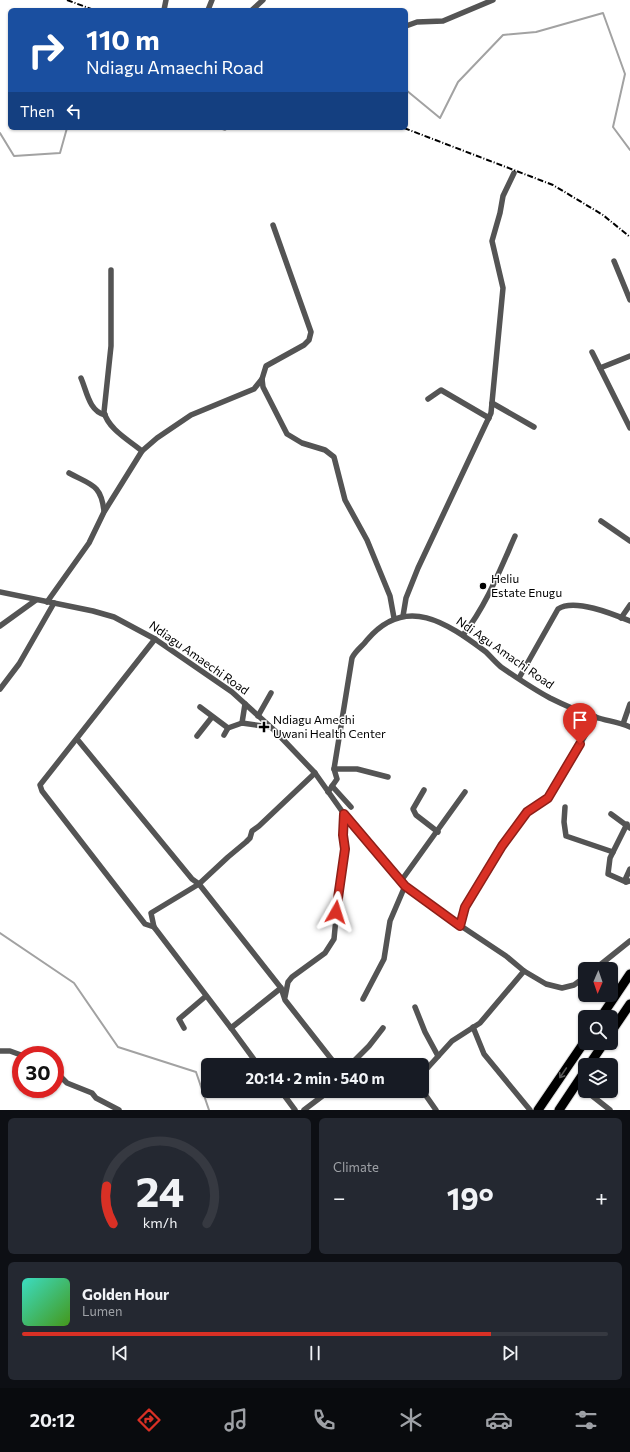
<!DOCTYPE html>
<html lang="en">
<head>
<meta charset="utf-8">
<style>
	body { margin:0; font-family:Commissioner,sans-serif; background:#242831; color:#f1f3f6; height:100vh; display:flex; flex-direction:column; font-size:15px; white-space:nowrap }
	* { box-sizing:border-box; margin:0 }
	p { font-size:13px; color:#9ea1a6 }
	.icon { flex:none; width:22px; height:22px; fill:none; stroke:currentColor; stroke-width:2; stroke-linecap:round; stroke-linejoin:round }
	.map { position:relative; height:1110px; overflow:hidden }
	.panel { display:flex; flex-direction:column; gap:8px; padding:8px; background:#0d0f14; flex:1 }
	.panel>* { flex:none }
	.guide { position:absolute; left:8px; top:8px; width:400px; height:122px; border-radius:6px; box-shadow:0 1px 3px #0004; background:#1a4fa0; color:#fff; overflow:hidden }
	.needle { width:26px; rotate:182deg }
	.buttons { position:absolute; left:578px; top:962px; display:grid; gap:8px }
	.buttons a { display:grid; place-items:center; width:40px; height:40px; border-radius:6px; background:#171b24; box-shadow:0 1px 3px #0004; font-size:20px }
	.speed { position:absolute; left:12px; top:1046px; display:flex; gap:8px; font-size:20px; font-weight:700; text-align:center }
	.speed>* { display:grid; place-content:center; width:52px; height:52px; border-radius:50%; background:#171b24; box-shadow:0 1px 3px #0004; line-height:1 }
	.speed .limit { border:6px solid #d22; background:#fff; color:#111 }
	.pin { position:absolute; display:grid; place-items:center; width:34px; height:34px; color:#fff; margin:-41px -17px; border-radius:50% 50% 50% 0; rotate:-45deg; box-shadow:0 0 4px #0007 }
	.pin .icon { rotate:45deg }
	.me { position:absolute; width:44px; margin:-22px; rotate:6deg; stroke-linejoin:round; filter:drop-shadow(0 0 3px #0008) }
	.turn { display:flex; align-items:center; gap:14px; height:84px; padding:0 12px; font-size:18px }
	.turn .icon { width:52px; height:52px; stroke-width:2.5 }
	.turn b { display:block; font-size:28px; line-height:34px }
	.then { display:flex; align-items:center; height:38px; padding:0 12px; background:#0003; gap:8px; font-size:15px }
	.big { font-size:30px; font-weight:700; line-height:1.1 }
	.panel .tile { flex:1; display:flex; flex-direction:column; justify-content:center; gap:6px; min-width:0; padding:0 14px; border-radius:6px; background:#242831 }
	.panel .dial { align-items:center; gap:0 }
	.dial svg { height:104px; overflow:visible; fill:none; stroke:#363941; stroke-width:7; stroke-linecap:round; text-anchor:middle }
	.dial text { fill:#f1f3f6; stroke:none }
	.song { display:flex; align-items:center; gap:12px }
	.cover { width:48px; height:48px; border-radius:6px; background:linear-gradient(135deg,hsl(170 70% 55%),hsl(100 70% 35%)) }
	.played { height:4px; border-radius:2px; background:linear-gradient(90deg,#d93025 80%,#363941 80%) }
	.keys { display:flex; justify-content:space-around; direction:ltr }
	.heat { display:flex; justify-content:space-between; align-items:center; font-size:22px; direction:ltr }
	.panel .tiles { flex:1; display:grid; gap:8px; grid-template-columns:1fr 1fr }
	.tile:last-child { grid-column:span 2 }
	.trip { position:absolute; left:201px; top:1058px; width:228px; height:40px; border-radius:6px; background:#171b24; box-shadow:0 1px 3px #0004; font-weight:700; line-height:40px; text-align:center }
	.menu { display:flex; height:64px; justify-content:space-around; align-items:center; background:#090b0e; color:#9ea1a6 }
	.menu .icon { width:28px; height:28px }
	.menu .on { color:#d93025 }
	.menu b { font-size:18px; color:#f1f3f6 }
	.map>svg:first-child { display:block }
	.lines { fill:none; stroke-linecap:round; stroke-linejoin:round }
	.stream { stroke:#a2a2a2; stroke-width:2 }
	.trunk-casing { stroke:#dbdbdb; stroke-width:11 }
	.minor { stroke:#545454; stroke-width:5.5 }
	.trunk { stroke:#000; stroke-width:9 }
	.rail { stroke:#000; stroke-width:2; stroke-dasharray:6 2 1 2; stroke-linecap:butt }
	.oneway { stroke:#595959 }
	.route-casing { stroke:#8d1f18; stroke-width:10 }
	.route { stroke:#d93025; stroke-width:7 }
	.poi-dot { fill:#000; stroke:#fff; stroke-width:1.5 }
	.labels { text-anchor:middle; stroke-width:3; stroke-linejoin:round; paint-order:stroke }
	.poi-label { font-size:12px; fill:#000; stroke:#fff; text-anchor:start }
	.street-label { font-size:12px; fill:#000; stroke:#fff }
</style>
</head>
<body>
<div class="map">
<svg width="630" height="1110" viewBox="0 0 630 1110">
	<rect width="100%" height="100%" fill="#fff"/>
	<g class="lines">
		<g class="stream">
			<polyline points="406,90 440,118 458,82 503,35 536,32 603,13 625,74 613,127 630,150"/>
			<polyline points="220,128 225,130 228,128"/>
			<polyline points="0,133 14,156 60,153 67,128"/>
			<polyline points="0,933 74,983 118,1047 196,1072 209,1110"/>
		</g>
		<defs>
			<g id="trunk">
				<polyline points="601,1017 630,974"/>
				<polyline points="611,1032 630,1004"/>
				<polyline points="589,1065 604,1043"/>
				<polyline points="538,1110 585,1041"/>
				<polyline points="559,1110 585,1071"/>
			</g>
		</defs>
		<use href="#trunk" class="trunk-casing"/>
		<g class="minor">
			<polyline points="164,10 166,0"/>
			<polyline points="208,10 212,0"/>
			<polyline points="252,10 263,0"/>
			<polyline points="406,26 417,22 443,21 493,0"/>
			<polyline points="273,225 311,332 309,340 304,345 266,366 262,379 263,387 287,434 302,443 325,450 334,457 345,500 367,540 390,596 394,618"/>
			<polyline points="614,261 630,300"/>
			<path d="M111,270V346L104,412C108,429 130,441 142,451"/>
			<polyline points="592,352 630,428"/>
			<polyline points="600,368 630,356"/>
			<path d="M81,378C87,392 89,411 105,415"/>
			<polyline points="428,399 441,390 489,418"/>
			<polyline points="492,403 534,427"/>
			<path d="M69,473C91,485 101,484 104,511"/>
			<polyline points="601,521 630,541"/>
			<polyline points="0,592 93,611 114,617 155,639 232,692 274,730 315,773 344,814 401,881 422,900 506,956 524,971 546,984 562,988 574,985 585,977"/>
			<polyline points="47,602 89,543 104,512 142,451 157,438 191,415 254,389 262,379"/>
			<polyline points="403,616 406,598 418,568 491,413 503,288 492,241 500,213 503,196 514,173"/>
			<polyline points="621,618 630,605"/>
			<polyline points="0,626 36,600"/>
			<path d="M463,635C486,606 500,570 515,536"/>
			<polyline points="155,639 40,785 42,791 145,924 154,927 231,1028 281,988"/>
			<path d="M519,678L558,609C574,598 613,614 630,621"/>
			<polyline points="0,689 19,664 54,603"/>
			<polyline points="200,707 228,728 242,723 269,727"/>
			<polyline points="258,716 271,693"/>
			<polyline points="242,723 245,704"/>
			<polyline points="623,724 630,704"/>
			<polyline points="224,735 228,728"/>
			<polyline points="197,736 212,717"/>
			<polyline points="77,739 192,879 199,884 281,988 285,1000 336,1065"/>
			<polyline points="334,769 357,769 388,777"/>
			<polyline points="332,786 351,807"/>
			<polyline points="424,790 413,809 416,815 438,832"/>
			<path d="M328,792L337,779L334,769L352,658C356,650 362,647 367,640C406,594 447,623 486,652C491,657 496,663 501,667C517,678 533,689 550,698C564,705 580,712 595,717C607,721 619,722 630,727"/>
			<polyline points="565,807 564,822 566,836 613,852"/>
			<polyline points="611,814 630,828"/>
			<polyline points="630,869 625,880 626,882 630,881"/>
			<polyline points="401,881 465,792"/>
			<polyline points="626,882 608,874 610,858 627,824"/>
			<polyline points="461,926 465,907 502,846 527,812 548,798 596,717"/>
			<polyline points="154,927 151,913 199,884 228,857 246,842 250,838 252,831 259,826 315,773"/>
			<polyline points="595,969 630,941"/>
			<polyline points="285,997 288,982 292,977 325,953 334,939 338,897 344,859 345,849 343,835 344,814"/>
			<polyline points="363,999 384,959 390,921 405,886"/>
			<polyline points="415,1007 425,1032 438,1056"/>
			<polyline points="473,1027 484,1054 530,1110"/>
			<polyline points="184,1028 179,1019 206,996"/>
			<polyline points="231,1028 258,1065"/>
			<polyline points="0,1051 10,1051 21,1055"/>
			<polyline points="350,1065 369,1046 383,1028"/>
			<polyline points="55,1071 67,1083 92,1093 96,1098 119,1110"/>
			<polyline points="422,1074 452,1041 480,1023 524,971"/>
			<polyline points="422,1090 436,1110"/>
			<polyline points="281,1091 295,1110"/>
			<polyline points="586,1091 610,1110"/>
			<polyline points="304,1110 329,1091"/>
		</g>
		<use href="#trunk" class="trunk"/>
		<g class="rail">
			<polyline points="67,0 94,10"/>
			<polyline points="404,128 553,185 603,215 630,237"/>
		</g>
	</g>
	<defs><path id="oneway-shaft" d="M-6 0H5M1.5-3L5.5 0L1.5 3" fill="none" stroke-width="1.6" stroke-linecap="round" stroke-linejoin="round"/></defs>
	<use class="oneway" href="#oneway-shaft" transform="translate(563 1073) rotate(124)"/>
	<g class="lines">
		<defs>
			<polyline id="route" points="336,912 345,849 343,835 344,814 405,886 460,926 465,907 502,846 527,812 548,798 580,744"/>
		</defs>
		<use href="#route" class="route-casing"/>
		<use href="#route" class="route"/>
	</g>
	<g class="poi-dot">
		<circle cx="483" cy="586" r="4"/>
		<path d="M262 721h4v4h4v4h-4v4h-4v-4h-4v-4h4z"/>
	</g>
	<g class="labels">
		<g class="poi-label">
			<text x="491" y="583">Heliu<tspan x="491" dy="14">Estate Enugu</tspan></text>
			<text x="273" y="724">Ndiagu Amechi<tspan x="273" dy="14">Uwani Health Center</tspan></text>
		</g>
		<g class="street-label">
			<text transform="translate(505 653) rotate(35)" y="4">Ndi Agu Amachi Road</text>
			<text transform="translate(199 658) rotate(35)" y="4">Ndiagu Amaechi Road</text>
		</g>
	</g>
</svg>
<div class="buttons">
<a><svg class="needle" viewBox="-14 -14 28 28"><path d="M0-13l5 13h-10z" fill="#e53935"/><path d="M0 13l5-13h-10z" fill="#9ea1a6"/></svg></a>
<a><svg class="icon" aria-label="search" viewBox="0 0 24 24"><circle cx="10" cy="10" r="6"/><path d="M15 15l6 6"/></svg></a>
<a><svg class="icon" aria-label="layers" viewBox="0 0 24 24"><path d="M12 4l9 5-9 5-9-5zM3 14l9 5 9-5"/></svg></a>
</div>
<div class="speed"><div class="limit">30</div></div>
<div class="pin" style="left:580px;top:744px;background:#d93025"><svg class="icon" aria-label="arrive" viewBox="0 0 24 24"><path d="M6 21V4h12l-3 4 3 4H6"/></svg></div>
<svg class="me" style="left:336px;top:912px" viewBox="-20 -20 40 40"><path d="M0-17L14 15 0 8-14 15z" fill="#d93025" stroke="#fff" stroke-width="4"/></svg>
<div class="trip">20:14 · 2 min · 540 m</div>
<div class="guide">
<div class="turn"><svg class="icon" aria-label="right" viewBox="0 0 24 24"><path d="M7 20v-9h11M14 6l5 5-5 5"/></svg><div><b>110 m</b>Ndiagu Amaechi Road</div></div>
<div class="then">Then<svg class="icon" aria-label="left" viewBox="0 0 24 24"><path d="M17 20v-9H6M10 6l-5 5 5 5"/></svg></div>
</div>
</div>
<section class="panel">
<div class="tiles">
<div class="tile dial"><svg viewBox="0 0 100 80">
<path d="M14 69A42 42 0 1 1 86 69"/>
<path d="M14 69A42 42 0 0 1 9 40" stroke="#d93025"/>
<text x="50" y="56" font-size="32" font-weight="700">24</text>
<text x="50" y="72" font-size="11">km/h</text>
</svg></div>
<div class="tile"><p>Climate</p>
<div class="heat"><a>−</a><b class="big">19°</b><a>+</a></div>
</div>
<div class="tile">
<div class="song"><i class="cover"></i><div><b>Golden Hour</b><p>Lumen</p></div></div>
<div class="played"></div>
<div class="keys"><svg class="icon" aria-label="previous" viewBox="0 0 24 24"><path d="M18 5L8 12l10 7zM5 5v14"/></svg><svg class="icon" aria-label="pause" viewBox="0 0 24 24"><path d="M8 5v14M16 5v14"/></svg><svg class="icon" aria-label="next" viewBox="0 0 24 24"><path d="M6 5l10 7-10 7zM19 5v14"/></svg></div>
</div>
</div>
</section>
<nav class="menu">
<b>20:12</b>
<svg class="icon on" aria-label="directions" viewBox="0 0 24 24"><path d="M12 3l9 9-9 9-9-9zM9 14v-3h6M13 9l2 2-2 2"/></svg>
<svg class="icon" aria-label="music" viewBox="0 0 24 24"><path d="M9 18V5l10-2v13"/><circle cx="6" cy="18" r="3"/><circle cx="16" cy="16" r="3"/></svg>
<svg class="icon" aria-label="phone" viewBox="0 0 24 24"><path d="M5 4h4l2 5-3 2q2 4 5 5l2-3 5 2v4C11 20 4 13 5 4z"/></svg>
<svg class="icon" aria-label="climate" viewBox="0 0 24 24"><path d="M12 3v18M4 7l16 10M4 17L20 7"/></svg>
<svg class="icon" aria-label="car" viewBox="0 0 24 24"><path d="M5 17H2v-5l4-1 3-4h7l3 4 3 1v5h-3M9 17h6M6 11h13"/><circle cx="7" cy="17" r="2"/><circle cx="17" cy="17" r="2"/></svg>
<svg class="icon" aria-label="filters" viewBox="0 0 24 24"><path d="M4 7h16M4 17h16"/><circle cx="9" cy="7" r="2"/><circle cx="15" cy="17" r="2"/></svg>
</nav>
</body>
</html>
